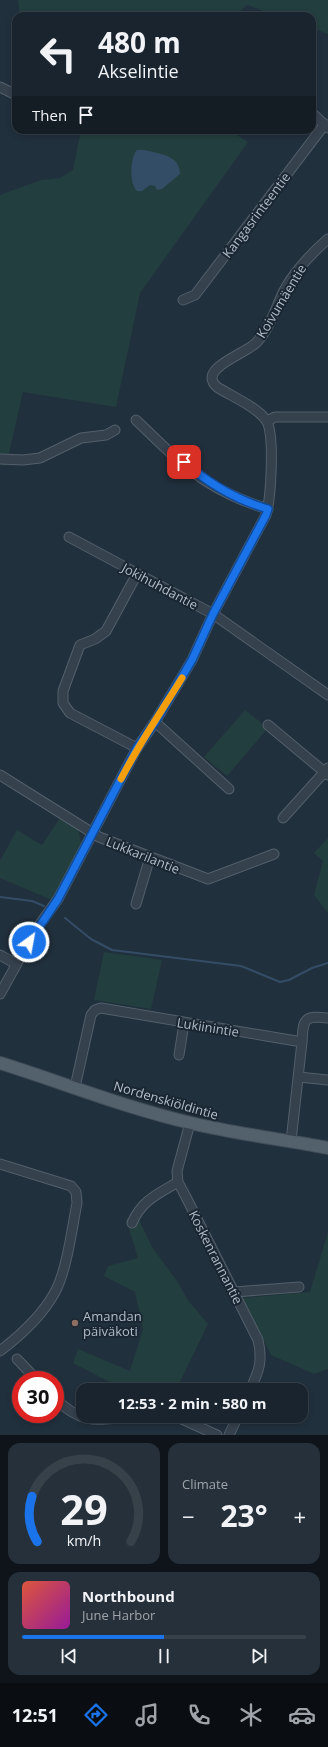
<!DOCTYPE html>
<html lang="en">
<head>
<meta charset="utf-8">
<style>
	body { margin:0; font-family:"Open Sans",sans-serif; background:#26303a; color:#f1f3f6; height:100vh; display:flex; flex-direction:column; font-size:15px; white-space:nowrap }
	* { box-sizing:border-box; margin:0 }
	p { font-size:13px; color:#9fa4aa }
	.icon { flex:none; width:22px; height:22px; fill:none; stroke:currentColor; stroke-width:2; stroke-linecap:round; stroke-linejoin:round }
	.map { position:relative; height:1435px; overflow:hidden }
	.details { display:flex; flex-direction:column; gap:8px; padding:8px; background:#0e1419; flex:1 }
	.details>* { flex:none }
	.guide { position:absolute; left:12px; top:12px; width:304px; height:122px; border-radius:12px; box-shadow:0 2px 6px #0003,0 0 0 1px #37414a; background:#19242e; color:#f1f3f6; overflow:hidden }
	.speed { position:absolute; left:12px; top:1371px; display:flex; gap:8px; font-size:20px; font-weight:700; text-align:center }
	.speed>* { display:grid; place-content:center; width:52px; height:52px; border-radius:50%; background:#19242e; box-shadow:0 2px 6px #0003,0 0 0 1px #37414a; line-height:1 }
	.speed .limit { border:6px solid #d22; background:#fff; color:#111 }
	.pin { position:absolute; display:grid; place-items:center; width:34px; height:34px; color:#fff; margin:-17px; border-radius:8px; box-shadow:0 2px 6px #0006 }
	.me { position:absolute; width:44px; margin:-22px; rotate:32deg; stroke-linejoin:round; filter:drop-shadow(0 0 3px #0008) }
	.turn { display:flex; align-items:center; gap:14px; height:84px; padding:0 20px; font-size:18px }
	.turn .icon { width:52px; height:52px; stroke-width:2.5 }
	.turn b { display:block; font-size:28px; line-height:34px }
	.then { display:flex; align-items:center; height:38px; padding:0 20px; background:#0003; gap:8px; font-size:15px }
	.big { font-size:30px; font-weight:700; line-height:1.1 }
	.details .tile { flex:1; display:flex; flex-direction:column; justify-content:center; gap:6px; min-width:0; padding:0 14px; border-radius:12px; background:#26303a }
	.details .dial { align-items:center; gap:0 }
	.dial svg { height:104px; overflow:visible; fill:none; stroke:#37414a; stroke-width:7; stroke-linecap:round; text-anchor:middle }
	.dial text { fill:#f1f3f6; stroke:none }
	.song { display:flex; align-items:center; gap:12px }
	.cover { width:48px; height:48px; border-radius:6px; background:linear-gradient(135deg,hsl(10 70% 55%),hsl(300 70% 35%)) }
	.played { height:4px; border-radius:2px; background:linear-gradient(90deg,#1a73e8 50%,#37414a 50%) }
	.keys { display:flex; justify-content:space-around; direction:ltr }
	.heat { display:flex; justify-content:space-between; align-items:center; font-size:22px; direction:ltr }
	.details .tiles { flex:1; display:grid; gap:8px; grid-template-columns:1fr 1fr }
	.tile:last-child { grid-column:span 2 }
	.trip { position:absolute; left:76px; top:1383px; width:232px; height:40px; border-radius:12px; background:#19242e; box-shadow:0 2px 6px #0003,0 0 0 1px #37414a; font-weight:700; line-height:40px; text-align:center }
	.tab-bar { display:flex; height:64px; justify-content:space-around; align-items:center; background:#0a0e12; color:#9fa4aa }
	.tab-bar .icon { width:28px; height:28px }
	.tab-bar .active { color:#1a73e8 }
	.tab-bar b { font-size:18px; color:#f1f3f6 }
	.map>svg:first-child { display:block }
	.green { fill:#233e3e }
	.water { fill:#344d66 }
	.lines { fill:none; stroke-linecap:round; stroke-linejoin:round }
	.stream { stroke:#344d66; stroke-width:2 }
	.minor-casing { stroke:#535f6b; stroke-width:11 }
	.major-casing { stroke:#414d59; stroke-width:14 }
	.minor { stroke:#35414d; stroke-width:9 }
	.major { stroke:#53616d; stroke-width:12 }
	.route-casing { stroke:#114b97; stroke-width:10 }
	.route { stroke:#1a73e8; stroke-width:7 }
	.slow { stroke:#f59e0b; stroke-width:7 }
	.education-dot { fill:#8d6e63; stroke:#1a2632; stroke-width:1.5 }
	.labels { text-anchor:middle; stroke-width:4; stroke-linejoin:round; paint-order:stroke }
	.street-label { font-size:13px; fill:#b1bcc9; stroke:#1a2632 }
	.poi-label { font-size:13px; fill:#b1bcc9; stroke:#1a2632; text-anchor:start }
</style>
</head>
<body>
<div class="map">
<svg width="328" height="1435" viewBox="0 0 328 1435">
	<rect width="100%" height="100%" fill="#21303d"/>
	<g class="green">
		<polygon points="18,0 328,0 328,34 312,28 312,16 277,16 247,5 235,16 20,16"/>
		<polygon points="81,130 229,130 248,142 140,293 116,407 23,392 6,466 0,464 0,195 41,180 60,178 73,170"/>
		<polygon points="245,710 268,728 227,776 204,757"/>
		<polygon points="60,818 78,829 82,845 52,900 0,878 0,861 17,830 42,845"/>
		<polygon points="328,838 328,913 314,895 323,861 314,853"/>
		<polygon points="104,952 162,960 151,1009 94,1000"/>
		<polygon points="150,1203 139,1220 152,1247 179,1284 187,1299 208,1324 176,1390 125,1390 73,1363 78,1349 130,1371 143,1329 135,1292 104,1276 108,1266 138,1258 126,1219"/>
		<polygon points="328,1232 328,1369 314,1374 271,1355 243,1298 310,1292"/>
	</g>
	<path class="water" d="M137,150C143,149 148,151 153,152C166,155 180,158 180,174L162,189L157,190L155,186L150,185L142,191H137C129,184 130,157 137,150Z"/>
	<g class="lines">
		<g class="stream">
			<polyline points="0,897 32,901 44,906"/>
			<polyline points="65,918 91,939 112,950 241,966 280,982 289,980 312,968 328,963"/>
		</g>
		<defs>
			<g id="minor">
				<polyline points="0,87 16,95"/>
				<polyline points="312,113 328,128"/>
				<polyline points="183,300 195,295 325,124"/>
				<path d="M136,420C157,440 181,465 206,481C223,492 248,503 268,509"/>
				<polyline points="267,421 275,417 328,417"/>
				<polyline points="0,459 23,460 40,458 81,438 106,435 115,430"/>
				<polyline points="69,537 213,614 328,695"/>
				<polyline points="155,722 229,789"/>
				<polyline points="268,725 328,775"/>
				<polyline points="137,748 70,713 63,703 63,691 80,645 95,639 106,631 137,574"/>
				<polyline points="0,775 99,837 208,879 274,854"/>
				<polyline points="283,818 328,768"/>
				<polyline points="136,904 150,857"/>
				<polyline points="0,955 16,964"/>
				<path d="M0,994L35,931L58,899L137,748L155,722L192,660L213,614L266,515C271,498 275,433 266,420C257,407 231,396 217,387C197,369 243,355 256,343C271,328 276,305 286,287C297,268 312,253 328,239"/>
				<path d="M302,1042C303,1019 304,1015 328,1018"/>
				<polyline points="179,1055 184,1023"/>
				<polyline points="299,1077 328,1080"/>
				<polyline points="75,1087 91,1015 95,1010 101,1008 302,1042 291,1141"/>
				<path d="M190,1123L177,1171L178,1182L186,1197L258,1340C263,1361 259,1371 250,1390"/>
				<path d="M0,1164L71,1186L76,1192L77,1203C72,1228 67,1270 55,1292C42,1316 21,1335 0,1351"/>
				<path d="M132,1223C142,1200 158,1194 178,1182"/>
				<polyline points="235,1292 299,1287"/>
				<polyline points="17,1359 37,1380"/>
				<path d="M55,1398C83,1427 100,1419 136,1416"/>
				<polyline points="175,1416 217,1435"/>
				<polyline points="229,1435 238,1416"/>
			</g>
			<path id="major" d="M0,1063C64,1083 126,1108 191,1123C236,1134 282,1139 328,1148"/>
		</defs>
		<use href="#minor" class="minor-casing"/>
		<use href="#major" class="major-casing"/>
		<use href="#minor" class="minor"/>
		<use href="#major" class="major"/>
	</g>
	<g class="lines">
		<defs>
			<path id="route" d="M29,942L58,899L137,748L155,722L192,660L213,614L266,515L268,509C237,500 208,483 184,462"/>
		</defs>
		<use href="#route" class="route-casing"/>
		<use href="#route" class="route"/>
		<path class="slow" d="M121,779C139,744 161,712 182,678"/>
	</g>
	<circle class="education-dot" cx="75" cy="1323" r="4"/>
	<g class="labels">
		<g class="street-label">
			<text transform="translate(256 215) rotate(-53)" y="5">Kangasrinteentie</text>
			<text transform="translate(281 301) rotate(-59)" y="5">Koivumäentie</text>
			<text transform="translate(160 586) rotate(28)" y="5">Jokihuhdantie</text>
			<text transform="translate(143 855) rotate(22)" y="5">Lukkarilantie</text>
			<text transform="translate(208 1027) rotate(9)" y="5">Lukiinintie</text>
			<text transform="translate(166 1100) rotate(16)" y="5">Nordenskiöldintie</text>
			<text transform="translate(216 1257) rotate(63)" y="5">Koskenrannantie</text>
		</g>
		<g class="poi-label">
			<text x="83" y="1321">Amandan<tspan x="83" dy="15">päiväkoti</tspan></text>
		</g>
	</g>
</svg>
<div class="speed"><div class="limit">30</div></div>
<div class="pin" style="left:184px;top:462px;background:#d93025"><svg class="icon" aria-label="arrive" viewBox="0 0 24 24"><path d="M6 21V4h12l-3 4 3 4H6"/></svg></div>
<svg class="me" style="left:29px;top:942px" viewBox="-20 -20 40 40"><circle r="17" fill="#1a73e8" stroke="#fff" stroke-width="3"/><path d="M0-11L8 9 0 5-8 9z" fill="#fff"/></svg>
<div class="trip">12:53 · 2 min · 580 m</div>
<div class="guide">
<div class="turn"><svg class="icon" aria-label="left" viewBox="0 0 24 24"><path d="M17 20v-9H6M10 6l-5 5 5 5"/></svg><div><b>480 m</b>Akselintie</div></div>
<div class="then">Then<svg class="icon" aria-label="arrive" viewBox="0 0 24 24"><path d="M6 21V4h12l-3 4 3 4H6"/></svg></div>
</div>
</div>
<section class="details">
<div class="tiles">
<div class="tile dial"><svg viewBox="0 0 100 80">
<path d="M14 69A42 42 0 1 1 86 69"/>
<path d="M14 69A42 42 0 0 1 10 34" stroke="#1a73e8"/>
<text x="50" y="56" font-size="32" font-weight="700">29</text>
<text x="50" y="72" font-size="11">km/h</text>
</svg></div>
<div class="tile"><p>Climate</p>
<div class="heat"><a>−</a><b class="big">23°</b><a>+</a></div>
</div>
<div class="tile">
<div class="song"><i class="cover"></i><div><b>Northbound</b><p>June Harbor</p></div></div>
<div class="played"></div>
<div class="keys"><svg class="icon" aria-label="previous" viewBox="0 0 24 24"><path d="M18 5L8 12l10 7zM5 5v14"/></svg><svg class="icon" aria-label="pause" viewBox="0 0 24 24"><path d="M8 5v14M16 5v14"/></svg><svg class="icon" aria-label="next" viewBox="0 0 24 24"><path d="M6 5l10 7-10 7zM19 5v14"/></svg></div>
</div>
</div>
</section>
<nav class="tab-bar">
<b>12:51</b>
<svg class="icon active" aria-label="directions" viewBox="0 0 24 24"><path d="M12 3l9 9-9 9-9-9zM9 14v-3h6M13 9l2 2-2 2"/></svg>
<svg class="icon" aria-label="music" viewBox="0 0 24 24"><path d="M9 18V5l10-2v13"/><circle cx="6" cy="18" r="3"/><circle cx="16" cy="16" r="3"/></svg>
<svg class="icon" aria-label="phone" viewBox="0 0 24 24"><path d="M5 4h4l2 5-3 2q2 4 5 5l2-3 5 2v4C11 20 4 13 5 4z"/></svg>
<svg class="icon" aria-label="climate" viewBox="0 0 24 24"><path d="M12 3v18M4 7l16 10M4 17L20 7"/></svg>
<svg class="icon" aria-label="car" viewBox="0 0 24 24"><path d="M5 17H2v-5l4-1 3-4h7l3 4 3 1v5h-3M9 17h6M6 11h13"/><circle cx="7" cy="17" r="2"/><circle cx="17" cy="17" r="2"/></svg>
</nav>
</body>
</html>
